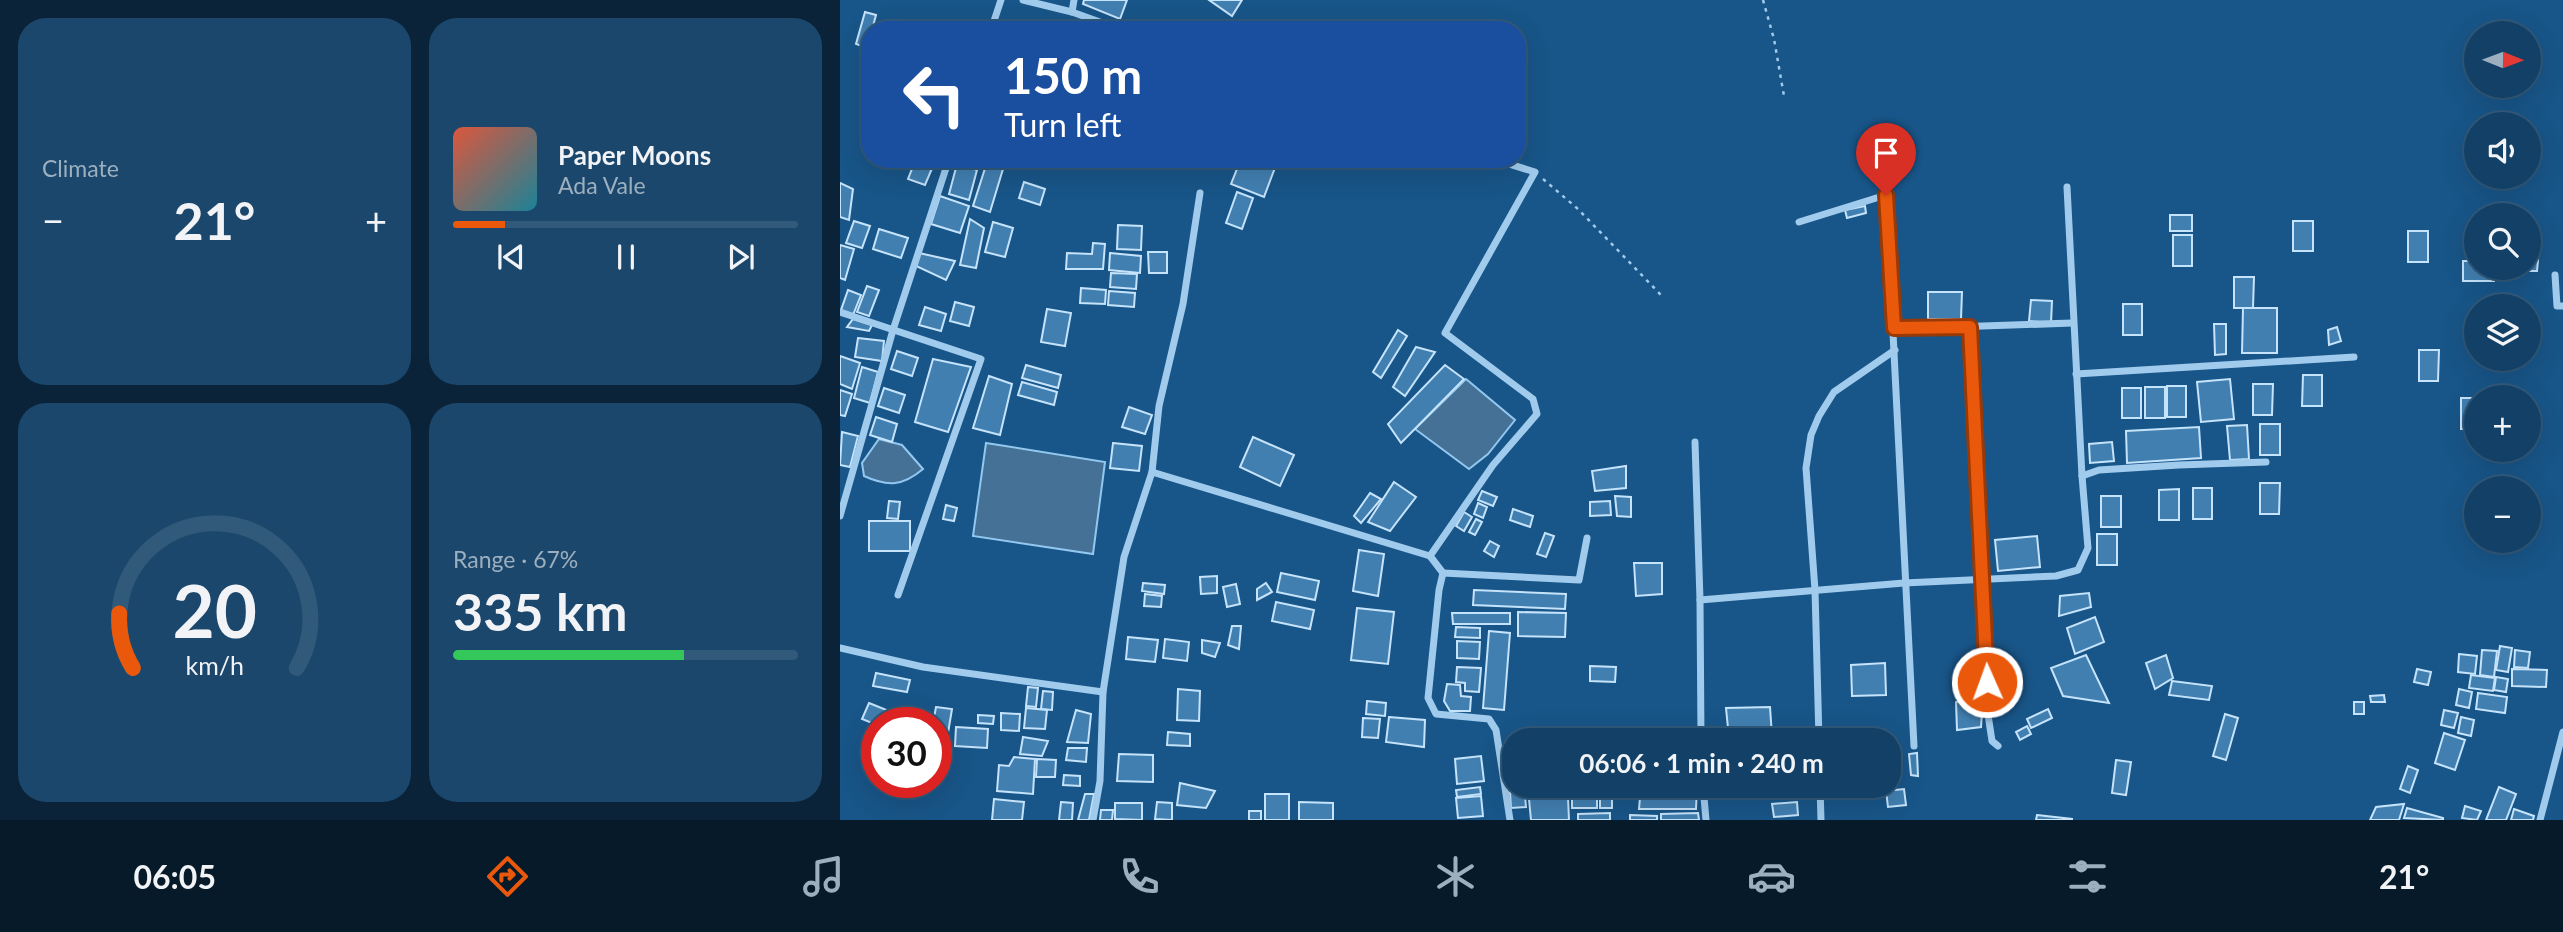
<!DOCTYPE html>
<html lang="en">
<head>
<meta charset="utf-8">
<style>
	body { margin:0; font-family:Lato,sans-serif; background:#1b476c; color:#f1f3f6; height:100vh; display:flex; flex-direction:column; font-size:26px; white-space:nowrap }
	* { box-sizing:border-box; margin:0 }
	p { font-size:23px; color:#9cafbf }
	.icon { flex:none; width:38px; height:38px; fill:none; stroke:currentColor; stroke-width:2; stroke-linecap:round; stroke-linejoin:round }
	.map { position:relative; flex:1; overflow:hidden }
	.details { display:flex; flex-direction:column; gap:18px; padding:18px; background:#0a2338; width:840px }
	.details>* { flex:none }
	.top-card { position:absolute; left:21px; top:21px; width:665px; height:147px; border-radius:28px; box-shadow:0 7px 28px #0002,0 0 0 2px #31597a; background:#1a4fa0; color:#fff; overflow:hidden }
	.needle { width:46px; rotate:91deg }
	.fabs { position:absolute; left:1624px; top:21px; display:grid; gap:14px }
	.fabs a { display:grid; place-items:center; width:77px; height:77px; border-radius:50%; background:#124066; box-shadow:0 7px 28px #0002,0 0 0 2px #31597a; font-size:35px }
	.speed { position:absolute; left:21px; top:707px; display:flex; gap:14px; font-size:35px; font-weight:700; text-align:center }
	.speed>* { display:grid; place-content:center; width:91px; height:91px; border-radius:50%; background:#124066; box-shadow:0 7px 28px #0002,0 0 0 2px #31597a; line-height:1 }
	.speed .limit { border:10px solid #d22; background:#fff; color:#111 }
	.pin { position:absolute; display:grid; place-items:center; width:60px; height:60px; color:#fff; margin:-72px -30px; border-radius:50% 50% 50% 0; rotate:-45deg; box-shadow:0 0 7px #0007 }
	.pin .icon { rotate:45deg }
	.me { position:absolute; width:77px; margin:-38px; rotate:358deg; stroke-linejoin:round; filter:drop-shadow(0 0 5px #0008) }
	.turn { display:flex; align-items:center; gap:24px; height:147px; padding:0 28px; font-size:32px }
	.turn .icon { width:91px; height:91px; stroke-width:2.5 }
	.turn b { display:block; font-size:49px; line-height:60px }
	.big { font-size:52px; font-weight:700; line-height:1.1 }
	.details .card { flex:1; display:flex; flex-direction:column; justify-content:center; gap:10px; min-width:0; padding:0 24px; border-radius:28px; background:#1b476c }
	.details .dial { align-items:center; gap:0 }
	.dial svg { height:182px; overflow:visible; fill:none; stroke:#31597a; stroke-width:7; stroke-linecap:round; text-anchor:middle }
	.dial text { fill:#f1f3f6; stroke:none }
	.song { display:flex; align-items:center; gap:21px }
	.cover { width:84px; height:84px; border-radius:10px; background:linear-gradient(135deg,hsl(10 70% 55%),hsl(190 70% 35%)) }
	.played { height:7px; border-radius:4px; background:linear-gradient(90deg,#ea580c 15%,#31597a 15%) }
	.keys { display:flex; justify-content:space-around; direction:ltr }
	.heat { display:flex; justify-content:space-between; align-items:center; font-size:38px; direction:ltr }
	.charge { height:10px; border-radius:5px; background:linear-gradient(90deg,#34c759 67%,#31597a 0) }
	.details .tiles { flex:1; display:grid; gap:18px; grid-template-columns:repeat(2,1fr) }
	.trip { position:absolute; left:662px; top:728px; width:399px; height:70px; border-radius:28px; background:#124066; box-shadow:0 7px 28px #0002,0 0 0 2px #31597a; font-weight:700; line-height:70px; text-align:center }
	.tab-bar { display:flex; height:112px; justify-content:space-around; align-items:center; background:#071a29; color:#9cafbf }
	.tab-bar .icon { width:49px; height:49px }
	.tab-bar .active { color:#ea580c }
	.tab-bar b { font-size:32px; color:#f1f3f6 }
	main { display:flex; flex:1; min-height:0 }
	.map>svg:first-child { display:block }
	.water { fill:#457196; stroke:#92c8f0; stroke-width:2 }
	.building { fill:#417fb1; stroke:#c5e3fa; stroke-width:2 }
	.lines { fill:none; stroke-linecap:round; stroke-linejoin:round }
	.path { stroke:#a0cbed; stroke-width:2.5; stroke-dasharray:3.5 5; stroke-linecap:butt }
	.minor { stroke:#a0cbed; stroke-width:7 }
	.route-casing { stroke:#983908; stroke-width:18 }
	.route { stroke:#ea580c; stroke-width:12 }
</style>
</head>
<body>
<main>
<section class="details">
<div class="tiles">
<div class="card"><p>Climate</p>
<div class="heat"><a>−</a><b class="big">21°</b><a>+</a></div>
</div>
<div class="card">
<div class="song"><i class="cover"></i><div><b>Paper Moons</b><p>Ada Vale</p></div></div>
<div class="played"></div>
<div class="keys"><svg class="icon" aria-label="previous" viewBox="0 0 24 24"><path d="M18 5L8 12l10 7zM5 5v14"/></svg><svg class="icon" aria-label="pause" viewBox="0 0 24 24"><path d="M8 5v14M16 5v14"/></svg><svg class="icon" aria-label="next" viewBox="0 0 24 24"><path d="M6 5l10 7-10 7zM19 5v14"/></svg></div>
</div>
<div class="card dial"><svg viewBox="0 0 100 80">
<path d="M14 69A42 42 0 1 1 86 69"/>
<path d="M14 69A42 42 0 0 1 8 45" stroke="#ea580c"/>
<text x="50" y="56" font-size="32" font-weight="700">20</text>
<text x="50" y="72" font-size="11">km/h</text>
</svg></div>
<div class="card"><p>Range · 67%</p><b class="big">335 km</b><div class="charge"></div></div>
</div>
</section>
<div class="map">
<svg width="1723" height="820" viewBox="0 0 1723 820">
	<rect width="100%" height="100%" fill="#185588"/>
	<g class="water">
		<polygon points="626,379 675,420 648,454 629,469 575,429"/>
		<path d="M39,439L62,445L83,469C63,486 48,487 24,476L22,463Z"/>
		<polygon points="146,443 265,462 253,554 133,536"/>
	</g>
	<g class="building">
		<polygon points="244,0 287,0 280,19 243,4"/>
		<polygon points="369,0 402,0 392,16"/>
		<polygon points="25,12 36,15 32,30 30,30 27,48 16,44"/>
		<polygon points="76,159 96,159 85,185 68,179"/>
		<polygon points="148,159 166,159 150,212 133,206"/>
		<polygon points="401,159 420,159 436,165 424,197 391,184"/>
		<polygon points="117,164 137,170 129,200 109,194"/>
		<polygon points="184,182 205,189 200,205 179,198"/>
		<polygon points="0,183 13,189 9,220 0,217"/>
		<polygon points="397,192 413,198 402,229 386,223"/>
		<polygon points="100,196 129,206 120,233 91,224"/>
		<polygon points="1025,206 1026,213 1007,218 1005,210"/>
		<rect x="1330" y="215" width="22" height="16"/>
		<polygon points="130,219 144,228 136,268 120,265"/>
		<polygon points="14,221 30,226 22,248 6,243"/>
		<rect x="1453" y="221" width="20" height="30"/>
		<polygon points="153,222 173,228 165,257 145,252"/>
		<polygon points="278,225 302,226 301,250 277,249"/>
		<polygon points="39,229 68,238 61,258 33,249"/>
		<rect x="1568" y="231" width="20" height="31"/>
		<rect x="1333" y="235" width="19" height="31"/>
		<polygon points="253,243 265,244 263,269 226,269 227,253 252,254"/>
		<polygon points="0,245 14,249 5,280 0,278"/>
		<polygon points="308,252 327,252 327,273 309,273"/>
		<polygon points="79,253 115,261 106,280 76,266"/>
		<polygon points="270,253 301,256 300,273 269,270"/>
		<polygon points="1689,260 1698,260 1697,271 1688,271"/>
		<polygon points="1623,261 1636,261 1636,268 1654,268 1654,281 1623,281"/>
		<polygon points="271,273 297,274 296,289 270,287"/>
		<polygon points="1394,277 1414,277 1413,308 1394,308"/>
		<polygon points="27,286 39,290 29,316 17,312"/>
		<polygon points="241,288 266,290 265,304 240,303"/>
		<polygon points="8,290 21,295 13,315 1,310"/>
		<polygon points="269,291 295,293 294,307 268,305"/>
		<polygon points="1088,292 1122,292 1121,319 1088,319"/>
		<polygon points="1191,300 1212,301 1211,323 1189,321"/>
		<polygon points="115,302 134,307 129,326 110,321"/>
		<rect x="1283" y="304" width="19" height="31"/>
		<polygon points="85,307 106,314 101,331 79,325"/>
		<polygon points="1403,308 1437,308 1437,353 1402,353"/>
		<polygon points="207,309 231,313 225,346 201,342"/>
		<polygon points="13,319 32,325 29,331 7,327"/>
		<polygon points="1374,324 1386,324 1386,354 1375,355"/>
		<polygon points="1497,327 1501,341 1489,345 1488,330"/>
		<polygon points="558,330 567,336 541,378 533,372"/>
		<polygon points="18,338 44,341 42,361 15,357"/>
		<polygon points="576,347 595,352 565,396 553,387"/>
		<polygon points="1579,350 1599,350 1598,381 1579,381"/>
		<polygon points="57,351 78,358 72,376 51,369"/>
		<polygon points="0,356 20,363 12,389 0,384"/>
		<polygon points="93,359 131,367 108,432 75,422"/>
		<polygon points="186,365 221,375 218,388 182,378"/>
		<polygon points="605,365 624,379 561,443 548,424"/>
		<polygon points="22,367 38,372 30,403 14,398"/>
		<polygon points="1463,375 1482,375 1482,406 1462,406"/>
		<polygon points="149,376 172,384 160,435 133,428"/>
		<polygon points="1390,379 1394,419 1361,422 1357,382"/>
		<polygon points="182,382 217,392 214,405 178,395"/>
		<polygon points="1413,384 1433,384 1432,415 1413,415"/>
		<rect x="1327" y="386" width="19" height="31"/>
		<rect x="1305" y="387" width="20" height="31"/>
		<polygon points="44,388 65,395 59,413 38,406"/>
		<rect x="1282" y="388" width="19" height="30"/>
		<polygon points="0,390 12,394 5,416 0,415"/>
		<rect x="1621" y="398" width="15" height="31"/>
		<polygon points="289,407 312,415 305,434 282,427"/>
		<polygon points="36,417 57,424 52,442 30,435"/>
		<rect x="1420" y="424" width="20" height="31"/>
		<polygon points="1407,425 1409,459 1390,460 1387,426"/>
		<polygon points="1359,427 1361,458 1287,463 1286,431"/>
		<polygon points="2,432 18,436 10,467 0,465"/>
		<polygon points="413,437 454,455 440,486 400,467"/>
		<polygon points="1272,442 1274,461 1250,463 1249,444"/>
		<polygon points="273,443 302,446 299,471 270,468"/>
		<polygon points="786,466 786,488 755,491 752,471"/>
		<polygon points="554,482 576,497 550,531 528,522"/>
		<polygon points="1420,483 1440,483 1439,514 1420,514"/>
		<rect x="1353" y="488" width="19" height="31"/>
		<polygon points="1339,489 1339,520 1319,520 1319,490"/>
		<polygon points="642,491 657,497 653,506 638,500"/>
		<polygon points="530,493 541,499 521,523 514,516"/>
		<polygon points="775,496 791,497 791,517 777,516"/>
		<rect x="1261" y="496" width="20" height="31"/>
		<polygon points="49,501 60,502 58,519 47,518"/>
		<polygon points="770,501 771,515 750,516 750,502"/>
		<polygon points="638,503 647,507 643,518 634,514"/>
		<polygon points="106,505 117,508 114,521 103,519"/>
		<polygon points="673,509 693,516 690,527 670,520"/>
		<polygon points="624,512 632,517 624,531 616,526"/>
		<polygon points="636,519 642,522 635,535 629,532"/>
		<rect x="29" y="521" width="41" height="30"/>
		<polygon points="705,533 714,536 706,557 697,554"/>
		<rect x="1257" y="534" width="20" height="31"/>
		<polygon points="1197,536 1200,567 1158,571 1155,540"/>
		<polygon points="650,541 659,546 654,557 644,551"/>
		<polygon points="519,550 544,554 538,596 513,591"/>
		<polygon points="794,563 822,563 822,594 796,596"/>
		<polygon points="441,573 479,581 475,600 437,592"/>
		<polygon points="377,576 377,593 361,594 360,577"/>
		<polygon points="303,583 325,585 324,594 302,591"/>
		<polygon points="426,583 432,592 417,600 417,589"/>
		<polygon points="396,584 400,604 387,607 383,587"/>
		<polygon points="634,590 726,594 725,609 633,605"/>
		<polygon points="1249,593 1251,607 1219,616 1220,596"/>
		<polygon points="305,594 322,596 321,607 304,606"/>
		<polygon points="436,602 474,610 470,629 432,621"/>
		<polygon points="517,608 554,612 548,664 511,660"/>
		<polygon points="678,612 726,613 725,637 678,636"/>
		<polygon points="612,613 670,613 670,624 613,624"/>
		<polygon points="1255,617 1264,642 1235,654 1227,628"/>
		<polygon points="392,626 401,626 399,649 388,645"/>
		<polygon points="616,627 640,628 640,638 615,637"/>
		<polygon points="649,631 670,633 664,710 643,708"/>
		<polygon points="288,637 318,640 315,662 286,659"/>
		<polygon points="325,639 349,642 347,661 323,658"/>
		<polygon points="362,640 380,643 375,657 362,653"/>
		<polygon points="617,641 640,642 639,659 617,658"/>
		<polygon points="1660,646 1672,648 1668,672 1656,670"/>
		<polygon points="1642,650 1657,651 1654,677 1640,675"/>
		<polygon points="1675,650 1690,652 1688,668 1674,667"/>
		<polygon points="1619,654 1637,656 1635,674 1618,672"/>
		<polygon points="1246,655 1269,703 1223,696 1211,668"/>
		<polygon points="1326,655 1333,678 1315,689 1306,663"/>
		<polygon points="1045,663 1046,695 1012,696 1011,665"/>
		<polygon points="750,666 776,667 775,682 750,681"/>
		<polygon points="617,667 641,668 639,692 625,691 625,683 616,682"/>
		<polygon points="1577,669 1591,672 1588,685 1574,682"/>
		<polygon points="1672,669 1707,670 1706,687 1672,686"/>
		<polygon points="36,673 70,680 67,692 33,686"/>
		<polygon points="1631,675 1655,678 1653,691 1629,688"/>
		<polygon points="1656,677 1668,679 1666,692 1654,690"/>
		<polygon points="1332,681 1372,686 1369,700 1329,695"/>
		<polygon points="607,684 620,685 621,696 631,697 630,711 610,711 604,701"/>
		<polygon points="188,687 198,688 196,707 186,706"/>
		<polygon points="338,689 360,691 359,721 337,720"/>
		<polygon points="1619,689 1632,692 1629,708 1616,705"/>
		<polygon points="203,691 213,692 212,710 201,709"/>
		<polygon points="1638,693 1667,697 1665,713 1636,709"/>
		<polygon points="1544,695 1545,702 1531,702 1530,696"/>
		<polygon points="1143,698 1141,727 1117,730 1116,702"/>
		<polygon points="527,701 546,703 545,716 526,714"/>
		<rect x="1514" y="702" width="10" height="12"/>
		<polygon points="29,703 54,713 50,723 37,723 37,725 22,719"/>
		<polygon points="96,707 112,709 107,739 96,737 96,723 93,723"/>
		<polygon points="930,707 932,736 889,738 886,708"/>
		<polygon points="186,708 207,710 205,729 184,728"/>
		<polygon points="1208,709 1212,718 1191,728 1187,719"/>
		<polygon points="236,710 251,714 248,743 227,742"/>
		<polygon points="1604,710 1618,713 1614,728 1601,725"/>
		<polygon points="161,713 180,714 179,731 161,730"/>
		<polygon points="1385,714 1398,718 1386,760 1373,756"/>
		<polygon points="138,715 154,716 153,724 138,723"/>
		<polygon points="549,717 585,720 584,747 546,742"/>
		<polygon points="1621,717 1634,720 1631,736 1618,733"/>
		<polygon points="523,718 540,719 538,738 522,737"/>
		<polygon points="1187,726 1191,734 1180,740 1176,732"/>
		<polygon points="116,727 148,729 147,748 115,746"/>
		<polygon points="691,728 724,729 723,740 690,740"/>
		<polygon points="328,732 350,734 350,746 327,745"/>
		<polygon points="1604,733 1625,740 1615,770 1595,763"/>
		<polygon points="183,737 208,741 202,756 180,754"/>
		<polygon points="681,739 674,740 674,773 669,773 666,741"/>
		<polygon points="228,748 247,748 246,762 226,760"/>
		<polygon points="1077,753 1078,776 1071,775 1069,754"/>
		<polygon points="279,754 313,755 313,782 277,781"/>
		<polygon points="641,756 644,781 617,784 615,759"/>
		<polygon points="174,757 195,759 193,794 157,791 159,765 169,766"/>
		<polygon points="197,759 216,760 215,777 196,777"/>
		<polygon points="1276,760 1291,762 1286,795 1272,793"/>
		<polygon points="1568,766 1578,770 1570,793 1560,789"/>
		<polygon points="224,775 240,776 240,786 223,785"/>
		<polygon points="674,775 674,786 684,786 686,807 671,808 669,776"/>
		<polygon points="340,783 375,791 366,808 337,805"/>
		<rect x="687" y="786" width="25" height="10"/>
		<rect x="715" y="786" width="15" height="9"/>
		<polygon points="734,786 769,786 769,791 734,790"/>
		<polygon points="801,786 857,786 856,809 799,809"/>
		<polygon points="640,787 641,794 617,797 616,790"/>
		<polygon points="1659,787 1676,794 1666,820 1646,820"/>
		<polygon points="1064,789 1066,805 1048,807 1046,791"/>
		<polygon points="245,794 254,794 249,820 238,820"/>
		<rect x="425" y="794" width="24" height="26"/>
		<rect x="760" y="795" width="12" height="13"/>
		<polygon points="641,796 643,816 618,818 616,798"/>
		<rect x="732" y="796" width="25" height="12"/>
		<polygon points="728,798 729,820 691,820 689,799"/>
		<polygon points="154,799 184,802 182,820 152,820"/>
		<polygon points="221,802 233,803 232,820 219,820"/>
		<polygon points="317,802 332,803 332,820 315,819"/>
		<polygon points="459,802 493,803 493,820 459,820"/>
		<polygon points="957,802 958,815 934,817 932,804"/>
		<polygon points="275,803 302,803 302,820 275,819"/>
		<polygon points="1564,804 1559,820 1530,820 1536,807"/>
		<polygon points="1625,806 1641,811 1637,820 1622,818"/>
		<polygon points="1567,808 1603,818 1603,820 1564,818"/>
		<polygon points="1674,809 1694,816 1693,820 1671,820"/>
		<polygon points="261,810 273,810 272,820 260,820"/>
		<rect x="409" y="811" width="12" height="9"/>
		<polygon points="770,813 770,820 738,820 738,814"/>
		<polygon points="858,813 859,820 821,820 821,814"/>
		<polygon points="790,815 817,816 817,820 790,820"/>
		<polygon points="1197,815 1232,819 1232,820 1196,820"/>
	</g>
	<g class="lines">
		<g class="path">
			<polyline points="923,0 934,39 944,96"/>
			<polyline points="703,179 738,209 821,295"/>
		</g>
		<g class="minor">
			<polyline points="183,0 232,12 282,30"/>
			<polyline points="232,12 234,0"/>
			<polyline points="151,30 161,0"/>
			<polyline points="959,222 1046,195 1074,746"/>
			<polyline points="1715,275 1717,306 1723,306"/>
			<polyline points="0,312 141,359 58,595"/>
			<polyline points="1130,327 1147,708 1152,741 1158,746"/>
			<polyline points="1054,329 1233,323"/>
			<polyline points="1236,374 1514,357"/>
			<polyline points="855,442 860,600"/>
			<polyline points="312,472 590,556 603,573 599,590 588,698 596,714 649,719 656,730 670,820"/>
			<polyline points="1242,476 1259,470 1339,465 1426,462"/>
			<polyline points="0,516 53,330 109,159"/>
			<polyline points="590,556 653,465 697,414 693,399 605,333 695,172 653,159"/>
			<polyline points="603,573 739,580 747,538"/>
			<polyline points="0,648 83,667 263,692"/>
			<polyline points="861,740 860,600 1064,583 1216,576 1238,570 1248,548 1242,476 1227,187"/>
			<polyline points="979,740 975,590 966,468 971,435 979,416 994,392 1055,350"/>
			<polyline points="863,786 866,820"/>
			<polyline points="980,786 981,820"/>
			<polyline points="253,820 260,781 263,692 284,557 312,472 319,406 343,304 360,193"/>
			<polyline points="1700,820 1723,732"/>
		</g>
	</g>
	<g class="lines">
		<defs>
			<polyline id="route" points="1046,195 1054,328 1130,327 1147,682"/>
		</defs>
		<use href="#route" class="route-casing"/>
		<use href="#route" class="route"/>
	</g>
</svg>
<div class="fabs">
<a><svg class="needle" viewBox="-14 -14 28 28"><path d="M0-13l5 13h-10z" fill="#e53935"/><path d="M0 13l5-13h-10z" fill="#9cafbf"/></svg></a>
<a><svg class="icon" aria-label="sound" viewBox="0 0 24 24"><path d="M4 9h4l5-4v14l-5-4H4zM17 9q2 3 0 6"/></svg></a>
<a><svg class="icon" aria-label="search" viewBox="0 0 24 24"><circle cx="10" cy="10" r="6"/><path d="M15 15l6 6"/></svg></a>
<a><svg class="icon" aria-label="layers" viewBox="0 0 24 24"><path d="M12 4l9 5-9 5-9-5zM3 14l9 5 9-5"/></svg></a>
<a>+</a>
<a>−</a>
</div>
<div class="speed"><div class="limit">30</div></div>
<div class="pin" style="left:1046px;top:195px;background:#d93025"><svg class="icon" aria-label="arrive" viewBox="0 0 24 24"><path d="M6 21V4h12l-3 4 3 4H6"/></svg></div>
<svg class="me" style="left:1147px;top:682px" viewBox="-20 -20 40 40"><circle r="17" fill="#ea580c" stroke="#fff" stroke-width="3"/><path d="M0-11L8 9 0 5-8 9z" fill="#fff"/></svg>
<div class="trip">06:06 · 1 min · 240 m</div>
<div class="top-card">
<div class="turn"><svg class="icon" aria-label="left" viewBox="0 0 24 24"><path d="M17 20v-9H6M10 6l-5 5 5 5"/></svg><div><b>150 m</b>Turn left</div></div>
</div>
</div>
</main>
<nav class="tab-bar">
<b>06:05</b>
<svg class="icon active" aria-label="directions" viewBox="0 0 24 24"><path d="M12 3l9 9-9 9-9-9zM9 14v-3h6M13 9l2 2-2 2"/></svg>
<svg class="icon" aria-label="music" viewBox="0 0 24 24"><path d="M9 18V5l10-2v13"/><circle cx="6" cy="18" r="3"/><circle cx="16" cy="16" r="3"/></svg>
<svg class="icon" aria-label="phone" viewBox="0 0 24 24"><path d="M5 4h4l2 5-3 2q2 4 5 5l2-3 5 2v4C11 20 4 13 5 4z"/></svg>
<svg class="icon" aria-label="climate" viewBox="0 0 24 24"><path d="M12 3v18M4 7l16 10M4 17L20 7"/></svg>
<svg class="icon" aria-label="car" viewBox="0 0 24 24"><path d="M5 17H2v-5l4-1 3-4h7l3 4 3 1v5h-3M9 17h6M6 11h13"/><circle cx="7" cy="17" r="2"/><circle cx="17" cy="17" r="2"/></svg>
<svg class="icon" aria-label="filters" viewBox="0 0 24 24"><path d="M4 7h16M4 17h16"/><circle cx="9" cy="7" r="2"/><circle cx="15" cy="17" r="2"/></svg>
<b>21°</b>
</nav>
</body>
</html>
